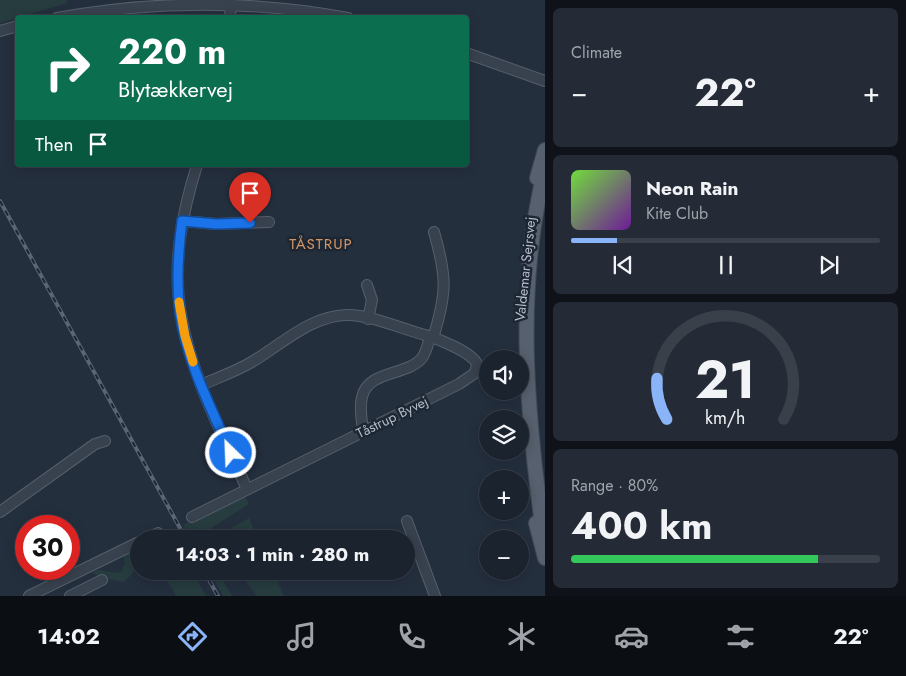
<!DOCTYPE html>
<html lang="en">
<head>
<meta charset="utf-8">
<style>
	body { margin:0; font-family:Jost,sans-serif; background:#242b36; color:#f1f3f6; height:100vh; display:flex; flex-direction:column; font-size:19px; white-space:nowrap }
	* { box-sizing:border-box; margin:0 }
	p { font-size:16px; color:#a0a4aa }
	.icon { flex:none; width:28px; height:28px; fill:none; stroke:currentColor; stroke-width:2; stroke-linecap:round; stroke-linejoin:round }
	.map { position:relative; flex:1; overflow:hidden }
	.panel { display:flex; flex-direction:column; gap:8px; padding:8px; background:#0f1319; width:361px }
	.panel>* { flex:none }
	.top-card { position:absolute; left:15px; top:15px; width:454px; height:152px; border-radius:5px; box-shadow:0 2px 12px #0003,0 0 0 1px #39404a; background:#0b6e4f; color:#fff; overflow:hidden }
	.controls { position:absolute; left:479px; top:350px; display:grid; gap:10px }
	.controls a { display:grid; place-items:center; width:50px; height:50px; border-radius:50%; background:#1b232e; box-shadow:0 2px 12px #0003,0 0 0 1px #39404a; font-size:25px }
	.speed { position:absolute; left:15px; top:515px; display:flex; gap:10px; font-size:25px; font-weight:700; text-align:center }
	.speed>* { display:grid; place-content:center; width:65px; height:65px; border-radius:50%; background:#1b232e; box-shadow:0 2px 12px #0003,0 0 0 1px #39404a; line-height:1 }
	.speed .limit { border:8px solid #d22; background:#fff; color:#111 }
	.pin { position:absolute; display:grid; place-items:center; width:42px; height:42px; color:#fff; margin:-51px -21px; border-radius:50% 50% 50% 0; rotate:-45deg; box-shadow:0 0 5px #0007 }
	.pin .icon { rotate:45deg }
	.me { position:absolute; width:55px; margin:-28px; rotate:336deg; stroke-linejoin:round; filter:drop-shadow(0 0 4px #0008) }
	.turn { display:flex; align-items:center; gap:18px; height:105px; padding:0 20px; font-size:22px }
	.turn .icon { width:65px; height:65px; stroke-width:2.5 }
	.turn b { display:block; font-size:35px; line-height:42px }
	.then { display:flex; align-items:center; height:48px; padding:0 20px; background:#0003; gap:10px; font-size:19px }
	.big { font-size:38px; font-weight:700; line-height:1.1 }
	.panel .card { flex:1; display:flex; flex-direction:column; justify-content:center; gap:8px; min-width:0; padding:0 18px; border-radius:8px; background:#242b36 }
	.panel .dial { align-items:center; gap:0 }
	.dial svg { height:130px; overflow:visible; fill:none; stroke:#39404a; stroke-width:7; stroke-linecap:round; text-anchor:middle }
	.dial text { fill:#f1f3f6; stroke:none }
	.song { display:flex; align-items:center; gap:15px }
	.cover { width:60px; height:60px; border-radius:8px; background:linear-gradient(135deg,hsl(100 70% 55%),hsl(280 70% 35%)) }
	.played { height:5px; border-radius:2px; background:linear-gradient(90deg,#8ab4f8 15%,#39404a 15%) }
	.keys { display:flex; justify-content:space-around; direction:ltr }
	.heat { display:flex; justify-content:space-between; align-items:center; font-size:28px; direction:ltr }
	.charge { height:8px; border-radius:4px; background:linear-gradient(90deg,#34c759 80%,#39404a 0) }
	.trip { position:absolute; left:130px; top:530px; width:285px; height:50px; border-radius:25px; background:#1b232e; box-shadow:0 2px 12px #0003,0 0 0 1px #39404a; font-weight:700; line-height:50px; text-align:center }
	.tabs { display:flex; height:80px; justify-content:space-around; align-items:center; background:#0b0e12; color:#a0a4aa }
	.tabs .icon { width:35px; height:35px }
	.tabs .on { color:#8ab4f8 }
	.tabs b { font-size:22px; color:#f1f3f6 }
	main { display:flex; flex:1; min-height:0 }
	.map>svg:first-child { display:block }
	.green { fill:#263c3f }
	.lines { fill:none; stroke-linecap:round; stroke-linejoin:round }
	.minor-casing { stroke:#565f6c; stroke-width:12 }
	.major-casing { stroke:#414a57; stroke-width:16 }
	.minor { stroke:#38414e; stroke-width:10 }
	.major { stroke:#56606e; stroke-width:14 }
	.rail-casing { stroke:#5a6575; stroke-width:4 }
	.rail { stroke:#1d2633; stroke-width:2; stroke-dasharray:5.5; stroke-linecap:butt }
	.route-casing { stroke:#114b97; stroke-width:12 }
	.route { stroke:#1a73e8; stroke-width:9 }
	.slow { stroke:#f59e0b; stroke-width:9 }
	.labels { text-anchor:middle; stroke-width:5; stroke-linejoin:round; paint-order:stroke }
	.street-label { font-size:14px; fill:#b4bcc9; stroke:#1d2633 }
	.neighbourhood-label { font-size:15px; letter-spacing:1px; fill:#d59563; stroke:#1d2633 }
</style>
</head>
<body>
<main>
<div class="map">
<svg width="545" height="596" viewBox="0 0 545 596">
	<rect width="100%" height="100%" fill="#242f3e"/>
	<g class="green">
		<polygon points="0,0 67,0 67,3 0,23"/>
		<polygon points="244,494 249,504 199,536 200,539 191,539 183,525"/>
		<polygon points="249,518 258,539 225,539 223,533"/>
		<path d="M139,547C139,563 137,572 123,582L99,577L92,572C104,567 110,575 121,572L125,564L123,555Z"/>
		<polygon points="162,571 192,571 206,596 176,596"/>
		<polygon points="209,571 218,571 232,596 223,596"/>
		<polygon points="238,571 273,571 284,596 257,596"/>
	</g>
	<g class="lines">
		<defs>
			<g id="minor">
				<path d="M57,18C155,0 250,0 348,18"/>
				<polyline points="230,18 231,0"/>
				<polyline points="0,31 18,26"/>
				<polyline points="466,53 545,81"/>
				<path d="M197,165C182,213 172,264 181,315C191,376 222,433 247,489"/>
				<polyline points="182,221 216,224 269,222"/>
				<polyline points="367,285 372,300 368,319"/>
				<path d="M433,338C447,293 447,277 434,232"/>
				<path d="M363,432C362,420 359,408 362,397C368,370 407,376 422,358C426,353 428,344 430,337"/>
				<polyline points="0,512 95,444 105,441"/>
				<path d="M192,517L459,384L475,373L477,364C472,352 438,339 425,335C403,329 370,315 348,315C310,315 280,346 250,363C234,372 217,378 201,385"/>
				<polyline points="407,521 435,596"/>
				<polyline points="146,539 158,533"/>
				<polyline points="29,596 139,542"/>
				<polyline points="70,596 102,580"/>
			</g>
			<g id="major">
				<path d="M545,169C516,286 526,406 542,524L545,533"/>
				<polyline points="537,178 545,150"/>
				<polyline points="536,523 545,558"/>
			</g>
		</defs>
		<use href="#minor" class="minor-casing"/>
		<use href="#major" class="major-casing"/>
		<use href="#minor" class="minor"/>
		<use href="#major" class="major"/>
		<defs>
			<g id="rail">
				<polyline points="0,201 186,539"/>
				<polyline points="204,571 218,596"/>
			</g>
		</defs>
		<use href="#rail" class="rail-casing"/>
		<use href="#rail" class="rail"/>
	</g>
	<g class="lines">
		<defs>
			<path id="route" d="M231,453C211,408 187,362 180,313C176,282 178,252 182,221L216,224L250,223"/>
		</defs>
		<use href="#route" class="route-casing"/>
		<use href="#route" class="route"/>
		<polyline class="slow" points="179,302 185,336 193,362"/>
	</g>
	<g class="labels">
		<g class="street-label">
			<text transform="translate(525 269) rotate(-84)" y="5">Valdemar Sejrsvej</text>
			<text transform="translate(392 417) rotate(-26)" y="5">Tåstrup Byvej</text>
		</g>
		<g class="neighbourhood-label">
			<text x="321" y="249">TÅSTRUP</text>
		</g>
	</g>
</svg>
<div class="controls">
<a><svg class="icon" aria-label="sound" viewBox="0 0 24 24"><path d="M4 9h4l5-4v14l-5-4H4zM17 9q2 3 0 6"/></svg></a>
<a><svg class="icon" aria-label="layers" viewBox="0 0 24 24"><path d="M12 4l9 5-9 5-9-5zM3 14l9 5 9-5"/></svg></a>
<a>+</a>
<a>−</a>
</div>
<div class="speed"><div class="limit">30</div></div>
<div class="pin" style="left:250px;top:223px;background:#d93025"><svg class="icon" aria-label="arrive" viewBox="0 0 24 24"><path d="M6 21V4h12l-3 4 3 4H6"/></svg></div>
<svg class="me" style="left:231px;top:453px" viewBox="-20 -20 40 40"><circle r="17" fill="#1a73e8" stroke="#fff" stroke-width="3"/><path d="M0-11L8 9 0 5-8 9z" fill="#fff"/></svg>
<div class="trip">14:03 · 1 min · 280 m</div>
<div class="top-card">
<div class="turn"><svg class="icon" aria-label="right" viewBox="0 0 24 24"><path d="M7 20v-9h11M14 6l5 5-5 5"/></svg><div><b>220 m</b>Blytækkervej</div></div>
<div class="then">Then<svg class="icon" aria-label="arrive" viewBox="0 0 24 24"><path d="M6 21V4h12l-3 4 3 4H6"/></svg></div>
</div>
</div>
<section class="panel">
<div class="card"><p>Climate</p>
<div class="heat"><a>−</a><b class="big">22°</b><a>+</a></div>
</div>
<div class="card">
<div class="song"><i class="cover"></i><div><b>Neon Rain</b><p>Kite Club</p></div></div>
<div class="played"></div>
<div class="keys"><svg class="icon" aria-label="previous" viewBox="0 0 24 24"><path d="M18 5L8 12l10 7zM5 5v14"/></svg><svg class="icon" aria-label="pause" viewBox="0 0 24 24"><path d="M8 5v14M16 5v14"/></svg><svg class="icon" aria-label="next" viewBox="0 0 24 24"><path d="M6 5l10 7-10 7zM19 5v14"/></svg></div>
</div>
<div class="card dial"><svg viewBox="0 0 100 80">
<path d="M14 69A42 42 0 1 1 86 69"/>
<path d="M14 69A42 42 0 0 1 8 44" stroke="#8ab4f8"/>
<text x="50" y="56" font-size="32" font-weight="700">21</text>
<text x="50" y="72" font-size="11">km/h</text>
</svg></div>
<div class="card"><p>Range · 80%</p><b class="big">400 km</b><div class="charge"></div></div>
</section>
</main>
<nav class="tabs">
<b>14:02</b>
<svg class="icon on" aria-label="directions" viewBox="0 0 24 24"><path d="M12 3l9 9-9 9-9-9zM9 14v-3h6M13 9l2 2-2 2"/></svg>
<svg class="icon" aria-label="music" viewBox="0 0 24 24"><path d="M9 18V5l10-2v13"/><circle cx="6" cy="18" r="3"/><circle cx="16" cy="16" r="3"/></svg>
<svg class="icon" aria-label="phone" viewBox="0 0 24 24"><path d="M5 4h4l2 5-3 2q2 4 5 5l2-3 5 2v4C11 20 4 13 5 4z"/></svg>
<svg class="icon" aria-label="climate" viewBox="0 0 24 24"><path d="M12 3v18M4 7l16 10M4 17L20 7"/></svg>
<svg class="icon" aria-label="car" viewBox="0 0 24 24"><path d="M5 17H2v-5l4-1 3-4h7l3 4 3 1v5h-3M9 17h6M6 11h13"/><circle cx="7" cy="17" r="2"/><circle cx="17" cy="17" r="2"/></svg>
<svg class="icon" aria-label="filters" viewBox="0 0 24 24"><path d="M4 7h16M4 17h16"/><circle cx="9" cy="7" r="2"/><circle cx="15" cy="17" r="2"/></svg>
<b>22°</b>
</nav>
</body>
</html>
